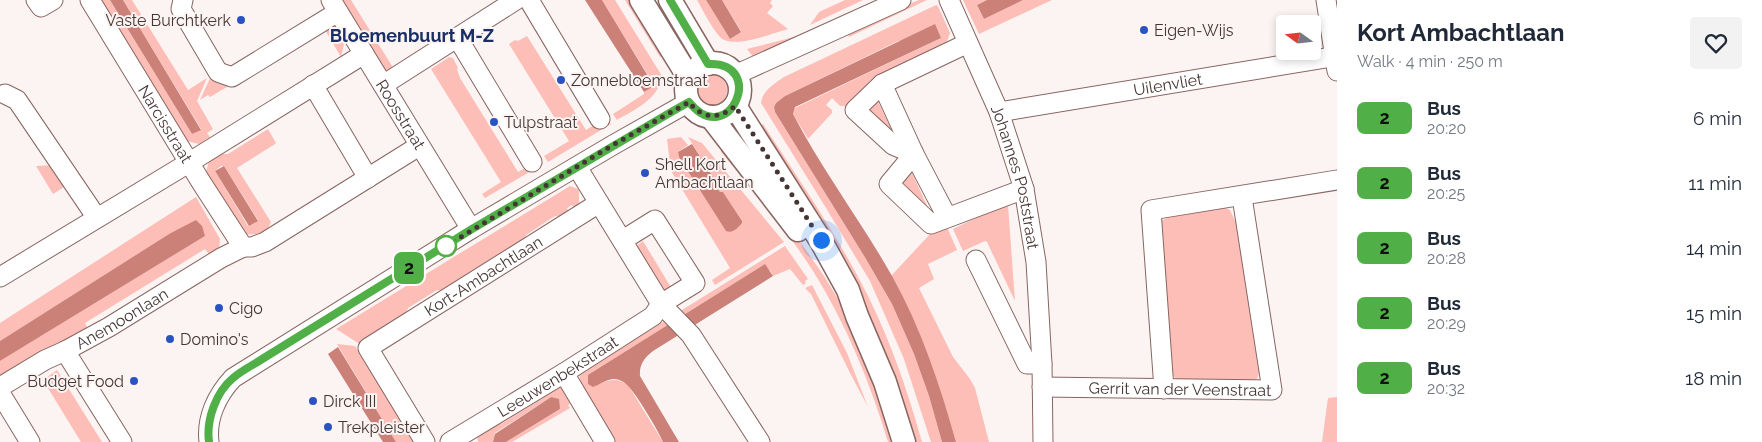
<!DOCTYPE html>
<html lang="en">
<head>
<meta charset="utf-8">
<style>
	:root { --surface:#fff; --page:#f2f2f3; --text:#1f2937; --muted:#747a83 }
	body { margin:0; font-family:Raleway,sans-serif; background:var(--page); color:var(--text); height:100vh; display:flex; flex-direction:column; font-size:19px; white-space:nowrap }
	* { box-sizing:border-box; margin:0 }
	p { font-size:16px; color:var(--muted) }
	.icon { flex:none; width:28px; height:28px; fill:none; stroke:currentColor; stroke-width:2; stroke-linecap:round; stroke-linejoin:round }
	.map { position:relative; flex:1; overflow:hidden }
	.details { display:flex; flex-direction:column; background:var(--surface); width:425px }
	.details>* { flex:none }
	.badge { padding:0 10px; border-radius:8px; font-size:18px; line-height:32px }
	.needle { width:32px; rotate:285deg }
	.controls { position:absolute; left:1276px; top:15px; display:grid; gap:10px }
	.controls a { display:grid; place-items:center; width:45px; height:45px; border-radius:5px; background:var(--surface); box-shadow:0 2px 8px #0003; font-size:25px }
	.you { position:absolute; width:25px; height:25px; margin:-12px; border:4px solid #fff; border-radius:50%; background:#1a73e8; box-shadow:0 0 0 8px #1a73e833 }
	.map>.badge { position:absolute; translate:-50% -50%; box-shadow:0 0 0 2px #fff }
	.round { display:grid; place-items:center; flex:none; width:52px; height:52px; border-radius:5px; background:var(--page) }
	.headline { display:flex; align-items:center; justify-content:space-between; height:85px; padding:0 20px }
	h1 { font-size:24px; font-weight:700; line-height:38px }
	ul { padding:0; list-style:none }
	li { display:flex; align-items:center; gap:15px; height:65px; padding:0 20px }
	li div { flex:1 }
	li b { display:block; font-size:19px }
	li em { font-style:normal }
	li .badge { min-width:55px; font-weight:700; text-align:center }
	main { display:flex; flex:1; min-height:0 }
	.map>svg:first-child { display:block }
	.green { fill:#fcbeb6; fill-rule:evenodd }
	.water { fill:#cb8078 }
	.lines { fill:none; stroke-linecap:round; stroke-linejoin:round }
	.minor-casing { stroke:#876561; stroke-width:21 }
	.major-casing { stroke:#876561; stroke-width:25 }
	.minor { stroke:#fff; stroke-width:19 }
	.major { stroke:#fff; stroke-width:22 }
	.line-casing { stroke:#fff; stroke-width:11 }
	.line { stroke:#50af46; stroke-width:8 }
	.walk { stroke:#453634; stroke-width:5; stroke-dasharray:0 9 }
	.poi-dot { fill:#2953c1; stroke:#fcf4f3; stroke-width:2 }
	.stop-dot { fill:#fff; stroke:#50af46; stroke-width:2.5 }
	.labels { text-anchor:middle; stroke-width:4; stroke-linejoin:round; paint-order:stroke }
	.poi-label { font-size:16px; fill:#453634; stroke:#fcf4f3; text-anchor:start }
	.street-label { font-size:16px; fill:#453634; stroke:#fcf4f3 }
	.neighbourhood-label { font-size:18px; font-weight:bold; fill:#192f66; stroke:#fcf4f3 }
</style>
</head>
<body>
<main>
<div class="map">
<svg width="1337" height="442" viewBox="0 0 1337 442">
	<rect width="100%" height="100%" fill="#fcf4f3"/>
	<g class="green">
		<polygon points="98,0 110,0 192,134 201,129 123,0 132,0 188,90 207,78 197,101 213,129 207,133 210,137 199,144 187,141"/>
		<polygon points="341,0 351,0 394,69 390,71 383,71"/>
		<path d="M602,0H615L662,76C659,99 634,110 617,120L613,114L644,94V92L654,85Z"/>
		<polygon points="625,0 636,0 669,52 660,57"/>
		<path d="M697,0H706L730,39L741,31L722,0H772L770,3L773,6L767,13L788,29C773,33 732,50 720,37C711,27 704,12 697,0Z"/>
		<polygon points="845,0 863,0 810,25 819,12"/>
		<polygon points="919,0 927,0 849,37 848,34 897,9"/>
		<polygon points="963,0 987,0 977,5 984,19 1023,0 1052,0 979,34"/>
		<path d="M936,5L938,6L950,33L946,44L870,81L846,106H840L832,98L826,105L832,110V113L808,139L793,114L795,108L941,38L898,41L785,96L776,103L774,107L775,112L866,259L892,304L914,354L929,396L942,442H931L904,359L870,281L826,208L761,103C762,91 774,84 784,77Z"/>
		<polygon points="336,29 344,44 341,57 325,30"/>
		<polygon points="527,36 586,130 607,117 611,124 548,162 544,156 569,141 509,44 515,40 518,41"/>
		<polygon points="794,37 791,43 753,57 747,49"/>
		<polygon points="449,57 453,58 458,68 457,69 460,78 518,172 540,159 543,164 485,198 482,194 501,182 431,69"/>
		<circle cx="711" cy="90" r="16"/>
		<polygon points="211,76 232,84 210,97 208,95 200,100"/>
		<polygon points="875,95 892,131 887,133 866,113"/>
		<path d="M763,124C799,180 838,236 868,296C891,342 908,392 922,442H913L754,130Z"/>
		<path d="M268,129L276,143L275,144L237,168L271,222C267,235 254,235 242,234L208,179L210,178L206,172L209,161L221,154H228ZM221,166H224L258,220L248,226L215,171Z"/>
		<polygon points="681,137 688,145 678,152 679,157 742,221 723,192 720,192 717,187 717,183 688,137 702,143 784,242 715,285 712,280 730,268 671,171 667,139"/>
		<path d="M727,146L790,227L824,276L849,317L895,442H888C870,382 846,324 813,271C786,229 753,191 721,152V150Z"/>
		<polygon points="53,165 67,185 53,194 36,166"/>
		<polygon points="912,173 930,212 900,183 903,177 906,179"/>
		<polygon points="570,186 578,189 579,191 579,206 575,209 572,205 567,208 569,212 561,217 555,216 526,235 525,240 442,291 437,290 408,308 406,314 358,343 336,329"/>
		<polygon points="196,197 220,239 219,250 211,257 205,249 85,323 89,331 0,379 0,361 205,236 169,234 0,341 0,323"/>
		<polygon points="1005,204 1008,205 1015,301 987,242 985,241 963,251 953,229"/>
		<polygon points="1219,205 1230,210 1237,225 1260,371 1257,379 1249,382 1184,382 1175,378 1170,371 1158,229 1161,221 1173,214"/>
		<path d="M947,227L957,250L928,264L934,279L919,288L953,357L970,379L975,388L989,442H956C939,384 919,329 891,276L932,232L936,233Z"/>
		<polygon points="643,241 672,289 664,292 635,247"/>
		<path d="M785,246L808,279L805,281L806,283L803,285L790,269L773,276L770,270L593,387C606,381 615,376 628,385L663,442H615L579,384L581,383L579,374Z"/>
		<polygon points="812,285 847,353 868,407 850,373 811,294 805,288"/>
		<polygon points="337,344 355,346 415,442 396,442"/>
		<polygon points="57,370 102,442 81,442 43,380"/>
		<polygon points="559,387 562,388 571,403 568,405 570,408 512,442 506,442 560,409 551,397 495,433 493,442 478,442 477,436 498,423 501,424 543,398 543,395"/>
		<polygon points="1337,397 1337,442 1322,442 1328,398"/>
	</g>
	<g class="water">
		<polygon points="110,0 123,0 201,130 192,134"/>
		<polygon points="585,0 602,0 654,86 644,92"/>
		<polygon points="706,0 722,0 741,32 730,39"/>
		<polygon points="987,0 1023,0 984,19 977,5"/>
		<path d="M935,24L941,38L795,107L793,114C822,170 861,221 892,276C921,328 940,385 956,442H942L929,396L914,354L892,304L866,259L775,112L774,107L776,103L785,96Z"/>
		<path d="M692,144L717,183V187L720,192H723L742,221V223C738,228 732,234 726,231L679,157L678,152Z"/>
		<polygon points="224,166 258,221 249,226 215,171"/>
		<polygon points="196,220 202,226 205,236 0,361 0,341 169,234"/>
		<path d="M765,264L773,276L653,351C644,358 639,365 640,376L679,442H663C658,430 637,395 628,386C625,382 619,379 614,379C607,379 599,385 593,387L588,384V375Z"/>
		<polygon points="338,347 396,442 383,442 328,354"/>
		<polygon points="551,397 559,399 560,409 506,442 493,442 495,434"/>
	</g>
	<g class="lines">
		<g class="minor-casing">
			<g id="minor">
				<polyline points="36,0 41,7 53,0"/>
				<path id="s1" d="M90,0L201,182L243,247"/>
				<polyline points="183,0 181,9 218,72 232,77 338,12"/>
				<path id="s2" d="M331,0L471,229"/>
				<polyline points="529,0 600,119"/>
				<path id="s3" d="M949,0L999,112L1024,189L1036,262L1042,364L1043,442"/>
				<polyline points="1326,0 1337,71"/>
				<polyline points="457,37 532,162"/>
				<polyline points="968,43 882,84 855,110 893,145 914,154 889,184 931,224 1024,189"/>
				<polyline points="735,75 901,0"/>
				<polyline points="882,84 914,154 947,217"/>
				<polyline points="313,85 368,178"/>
				<polyline points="383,85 516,0"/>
				<polyline points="5,94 17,100 97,218"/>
				<path id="s4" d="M999,112L1337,56"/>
				<polyline points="577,167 661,304 695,283 655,220 623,240"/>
				<polyline points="243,247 252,247 265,242 419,146"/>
				<polyline points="976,260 1027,364 1042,364"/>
				<polyline points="0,277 190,162 364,54"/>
				<polyline points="65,351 122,442"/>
				<polyline points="564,373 605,442"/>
				<path id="s5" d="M0,387L45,360L65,351L109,327L221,258L243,247"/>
				<path id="s6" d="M1042,387L1272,390L1242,197"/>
				<polyline points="1164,389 1151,210 1337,180"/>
				<polyline points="0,393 30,442"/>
				<path d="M209,442C206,418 217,395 233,378L471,229L613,145L689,102"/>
				<path id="s7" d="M425,442L368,348L599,203"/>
				<path id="s8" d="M450,442L564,373L653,316L661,304L691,335L760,442"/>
			</g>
		</g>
		<g class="major-casing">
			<g id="major">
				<polyline points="641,0 689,78"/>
				<polyline points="670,0 708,64"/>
				<circle cx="713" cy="90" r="27"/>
				<polyline points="735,106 821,241 848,290 857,316 885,382 904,442"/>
				<polyline points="711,117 798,230"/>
			</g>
		</g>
		<use href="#minor" class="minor"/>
		<use href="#major" class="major"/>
	</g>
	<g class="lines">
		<g class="line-casing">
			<path id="line" d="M209,442C206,420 216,392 233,378C241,371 251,366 259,361L472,229L673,111L689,102C729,152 768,61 708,64L670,0"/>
		</g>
		<use href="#line" class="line"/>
		<path class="walk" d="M446,246L613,145L689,102C702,119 719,120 735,106L821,240"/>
	</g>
	<g class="poi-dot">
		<circle cx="241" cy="20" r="5"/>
		<circle cx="1144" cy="30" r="5"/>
		<circle cx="561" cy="80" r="5"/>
		<circle cx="494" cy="122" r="5"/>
		<circle cx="645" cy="173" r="5"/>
		<circle cx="219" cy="308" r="5"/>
		<circle cx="170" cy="339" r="5"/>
		<circle cx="134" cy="381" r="5"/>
		<circle cx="313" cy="401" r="5"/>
		<circle cx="328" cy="427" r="5"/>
	</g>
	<circle class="stop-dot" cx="446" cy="246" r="10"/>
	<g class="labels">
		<g class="poi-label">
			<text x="231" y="26" text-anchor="end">Vaste Burchtkerk</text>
			<text x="1154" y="36">Eigen-Wijs</text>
			<text x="571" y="86">Zonnebloemstraat</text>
			<text x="504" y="128">Tulpstraat</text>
			<text x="655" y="170">Shell Kort<tspan x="655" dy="18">Ambachtlaan</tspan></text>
			<text x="229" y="314">Cigo</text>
			<text x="180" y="345">Domino's</text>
			<text x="124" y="387" text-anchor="end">Budget Food</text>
			<text x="323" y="407">Dirck III</text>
			<text x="338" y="433">Trekpleister</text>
		</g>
		<g class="street-label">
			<text dy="6" stroke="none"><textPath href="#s4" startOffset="171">Uilenvliet</textPath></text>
			<text dy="6" stroke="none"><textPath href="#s2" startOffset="134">Roosstraat</textPath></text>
			<text dy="6" stroke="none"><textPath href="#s1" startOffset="145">Narcisstraat</textPath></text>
			<text dy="6" stroke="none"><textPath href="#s3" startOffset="190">Johannes Poststraat</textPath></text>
			<text dy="6" stroke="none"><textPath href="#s7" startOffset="246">Kort-Ambachtlaan</textPath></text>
			<text dy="6" stroke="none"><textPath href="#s5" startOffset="140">Anemoonlaan</textPath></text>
			<text dy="6" stroke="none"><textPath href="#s8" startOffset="126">Leeuwenbekstraat</textPath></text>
			<text dy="6" stroke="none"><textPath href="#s6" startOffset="138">Gerrit van der Veenstraat</textPath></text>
		</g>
		<g class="neighbourhood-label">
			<text x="412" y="42">Bloemenbuurt M-Z</text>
		</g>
	</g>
</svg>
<div class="controls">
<a><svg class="needle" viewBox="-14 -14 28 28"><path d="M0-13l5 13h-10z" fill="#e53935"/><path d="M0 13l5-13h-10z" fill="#747a83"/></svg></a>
</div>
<div class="you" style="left:821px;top:240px"></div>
<b class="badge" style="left:409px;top:268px;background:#50af46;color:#111">2</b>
</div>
<section class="details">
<div class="headline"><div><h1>Kort Ambachtlaan</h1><p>Walk · 4 min · 250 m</p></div><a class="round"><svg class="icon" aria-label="heart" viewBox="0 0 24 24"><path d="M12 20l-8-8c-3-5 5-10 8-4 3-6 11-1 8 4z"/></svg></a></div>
<ul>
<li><span class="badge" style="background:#50af46;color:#111">2</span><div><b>Bus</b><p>20:20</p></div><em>6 min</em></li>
<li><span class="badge" style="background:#50af46;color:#111">2</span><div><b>Bus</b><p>20:25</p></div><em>11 min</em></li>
<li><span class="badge" style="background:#50af46;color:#111">2</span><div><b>Bus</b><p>20:28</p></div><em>14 min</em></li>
<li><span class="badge" style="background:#50af46;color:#111">2</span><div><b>Bus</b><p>20:29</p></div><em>15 min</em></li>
<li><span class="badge" style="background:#50af46;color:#111">2</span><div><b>Bus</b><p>20:32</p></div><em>18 min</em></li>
</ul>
</section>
</main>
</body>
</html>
